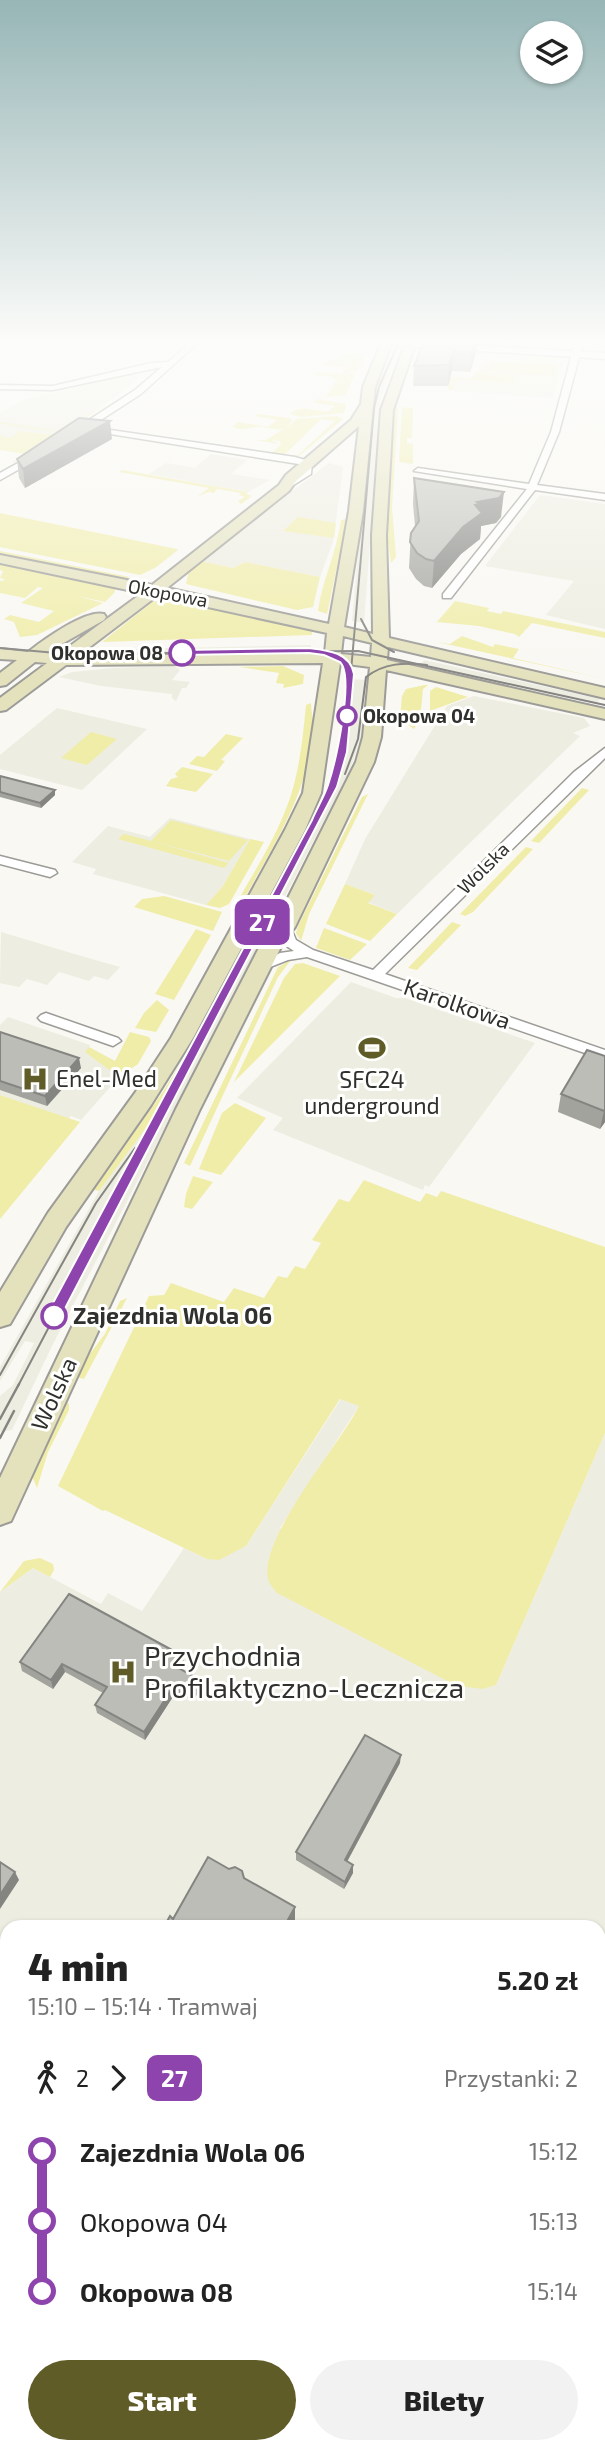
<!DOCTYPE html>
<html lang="pl">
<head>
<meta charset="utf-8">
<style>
	:root { --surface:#fff; --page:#f2f2f2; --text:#222; --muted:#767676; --accent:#5f5c28 }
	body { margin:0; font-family:"Exo 2",sans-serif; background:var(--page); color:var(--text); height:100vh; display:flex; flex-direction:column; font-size:26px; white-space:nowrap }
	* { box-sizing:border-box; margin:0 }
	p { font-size:23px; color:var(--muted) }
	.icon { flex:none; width:38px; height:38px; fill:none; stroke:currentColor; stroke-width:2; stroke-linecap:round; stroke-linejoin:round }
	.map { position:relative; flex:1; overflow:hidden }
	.details { position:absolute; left:0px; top:1920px; width:606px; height:534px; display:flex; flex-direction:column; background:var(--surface); border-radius:21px 21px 0 0; box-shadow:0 2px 5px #0004 }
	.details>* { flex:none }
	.badge { padding:0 14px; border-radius:10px; font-size:24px; line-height:46px }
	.tools { position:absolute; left:520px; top:21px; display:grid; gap:14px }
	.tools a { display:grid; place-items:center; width:63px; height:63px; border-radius:50%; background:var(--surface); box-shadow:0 2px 5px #0004; font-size:35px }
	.map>.badge { position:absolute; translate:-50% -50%; box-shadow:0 0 0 4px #fff }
	.legs { display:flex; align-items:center; gap:10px; height:77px; padding:0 28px; font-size:23px }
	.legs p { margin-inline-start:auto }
	.summary { display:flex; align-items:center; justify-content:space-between; height:119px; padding:0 28px }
	h1 { font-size:38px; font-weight:800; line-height:52px }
	.primary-button { display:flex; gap:14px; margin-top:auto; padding:14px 28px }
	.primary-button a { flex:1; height:80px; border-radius:42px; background:var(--accent); color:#fff; font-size:28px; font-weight:800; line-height:80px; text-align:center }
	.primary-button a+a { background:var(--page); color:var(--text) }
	ul { padding:0 28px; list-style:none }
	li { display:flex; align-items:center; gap:24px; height:70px; font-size:26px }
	li i { display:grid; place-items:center; width:10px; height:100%; margin:0 9px; background:currentColor }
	li i::after { content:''; width:18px; height:18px; margin:-9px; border:5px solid; border-radius:50%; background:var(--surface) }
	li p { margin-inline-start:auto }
	li:first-child i { background:linear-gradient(#0000 50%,currentColor 0) }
	li:last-child i { background:linear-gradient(currentColor 50%,#0000 0) }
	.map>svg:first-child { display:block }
	.built { fill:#eeede1 }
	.green { fill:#f0eda9 }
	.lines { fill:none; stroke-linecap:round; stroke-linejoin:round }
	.minor-casing { stroke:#9c9b97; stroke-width:3 }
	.tertiary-casing { stroke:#9c9b97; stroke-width:3 }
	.secondary-casing { stroke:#9c9b97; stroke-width:4 }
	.minor { fill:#fff; fill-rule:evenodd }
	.tertiary { fill:#fff; fill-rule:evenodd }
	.secondary { fill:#e4e2bd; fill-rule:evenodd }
	.tram-far1 { stroke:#858481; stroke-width:2 }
	.tram { stroke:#858481; stroke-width:2.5 }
	.wall { fill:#a3a39e }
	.shaded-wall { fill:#848481 }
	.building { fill:#bdbdb8; stroke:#848481; stroke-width:2 }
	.line-1 { fill:#8e44ad; stroke:#fff; stroke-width:2 }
	.stop-1-dot { fill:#fff; stroke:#8e44ad; stroke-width:3.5 }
	.labels { text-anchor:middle; stroke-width:6; stroke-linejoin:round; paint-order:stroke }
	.far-street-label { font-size:19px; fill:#30302e; stroke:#fffffe }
	.far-stop-label { font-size:19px; font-weight:bold; fill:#30302e; stroke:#fffffe; text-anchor:end }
	.street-label { font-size:23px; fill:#30302e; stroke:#fffffe }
	.poi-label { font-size:23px; fill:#30302e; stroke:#fffffe; text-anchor:start }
	.stop-label { font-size:23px; font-weight:bold; fill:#30302e; stroke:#fffffe; text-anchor:start }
	.near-poi-label { font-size:28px; fill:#30302e; stroke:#fffffe; text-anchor:start }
</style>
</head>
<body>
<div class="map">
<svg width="605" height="2453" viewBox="0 0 605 2453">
	<rect width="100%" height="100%" fill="#f9f8f3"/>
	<g class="built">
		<polygon points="31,339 65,339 112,342 98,354 18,348"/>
		<polygon points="394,347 401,347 381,396 364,623 352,621 368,446 374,394"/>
		<polygon points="521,355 564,358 553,398 452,391 458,377 472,378 485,360 515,362"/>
		<polygon points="130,374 140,377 118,395 57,435 21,431 0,444 0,413 23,400"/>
		<polygon points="211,454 247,460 231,474 270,480 248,492 149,474 166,463 195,468"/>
		<polygon points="329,463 343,467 333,542 320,577 244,562 233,568 201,561"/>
		<polygon points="540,495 605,504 605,629 546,615 574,581 485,566"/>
		<polygon points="311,645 311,652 81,656 82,650"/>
		<polygon points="424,660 600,699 596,704 420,666"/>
		<polygon points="174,666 180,670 172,680 190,682 186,688 182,688 176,701 172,698 172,694 101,686 59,677 72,672 113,668"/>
		<polygon points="347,679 367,680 362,734 349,773 52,1346 12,1430 0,1432 0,1396 13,1385 34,1343 25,1341 0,1381 0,1367 99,1191 166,1097 315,816 338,760"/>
		<polygon points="474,696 584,718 590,726 573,733 580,736 397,914 367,902 375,895 345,884 365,839 447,706"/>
		<polygon points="57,708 147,729 82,790 0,769 0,755"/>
		<polygon points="170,818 250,839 223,886 206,905 93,874 96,869 72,862 108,826 150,837"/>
		<polygon points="1,932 71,953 120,967 108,980 94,976 89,981 59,972 47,985 27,979 19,987 4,984 0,983"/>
		<polygon points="351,982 396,998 405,998 535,1043 429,1187 425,1185 423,1190 273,1130 283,1118 237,1098"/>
		<polygon points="8,1017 90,1045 89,1048 115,1061 110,1072 119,1077 81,1120 71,1116 68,1119 0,1095 0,1025"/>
		<polygon points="341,1399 359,1406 280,1528 483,1689 496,1685 605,1433 605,2453 385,2453 386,2446 598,2446 598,1927 7,1927 7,2446 69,2447 66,2453 3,2453 0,2450 0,1592 33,1568 101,1604 108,1593 142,1611 184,1548 207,1559 246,1546"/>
	</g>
	<g class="green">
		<polygon points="366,353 357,370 345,374 355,373 346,395 326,397 337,380 331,376 313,375 318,372 342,374 347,367 322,365 331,360 342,359 343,357 339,357 341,354"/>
		<polygon points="492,361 558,365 555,376 477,371 488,369"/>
		<polygon points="476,372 516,375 513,383 457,379 452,390 448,390 448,386 435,376 472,378"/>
		<path d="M317,399L346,404L344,413L301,417L290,414C299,405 315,410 327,412L335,406L313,402Z"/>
		<polygon points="105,405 23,460 13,462 25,454 0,450 0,435 10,438 20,431 57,435 61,432 0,424 0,422 60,431"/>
		<polygon points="395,407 398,407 398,410 392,507 396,557 391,563 387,534"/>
		<polygon points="402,407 413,408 412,438 407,438 407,443 413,444 413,464 399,462"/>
		<path d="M259,414L290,418L292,420L288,428L296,419L337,416L343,419L299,456L292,455H298L335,421L321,419L284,455L272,453L281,444L280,441L271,440L279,444L255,440H266L285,428C275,432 266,425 255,427C246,429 243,431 232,427L238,422L268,427L277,420L255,416Z"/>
		<polygon points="122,470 248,492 246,494 252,496 241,504 238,501 245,497 239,495 241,493 217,489 214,493 208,492 197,497 209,488 119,472"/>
		<polygon points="0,513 177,549 178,550 155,568 140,575 0,547"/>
		<polygon points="298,517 336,523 334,538 283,531"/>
		<path d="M347,519L327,614L318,611C322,580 337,552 341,520Z"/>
		<polygon points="0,551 130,577 125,579 0,554"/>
		<polygon points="201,561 233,568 245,562 320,577 313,607 297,610 186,584 189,570"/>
		<polygon points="0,564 116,588 114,593 105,602 77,596 103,603 37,635 20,637 14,622 4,619 10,615 39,622 54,611 21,603 43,588 38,587 25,598 0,593 0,581 6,580 0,578 3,571 0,570"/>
		<polygon points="170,599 312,630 312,635 102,642 152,602"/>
		<polygon points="455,601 489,608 487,611 501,614 503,611 605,632 605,638 532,623 519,637 515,634 479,626 437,622"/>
		<polygon points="462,636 493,647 495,644 519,649 513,658 605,679 437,642 450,644"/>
		<polygon points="283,666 304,675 303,684 283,688 284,684 276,683 279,673 239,667"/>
		<polygon points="425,685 428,685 423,689 420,719 414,729 400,719 402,696 406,689"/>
		<polygon points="436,687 468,697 430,711 430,691"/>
		<path d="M311,703C311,710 313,717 313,724C311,793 269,852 238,910L235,906C255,870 278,835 291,795C300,766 303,736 306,705Z"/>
		<polygon points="91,732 117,739 87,765 61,758"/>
		<polygon points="226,734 243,738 221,760 225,761 217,771 189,764 197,756 204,757"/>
		<polygon points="182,767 213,774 196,792 166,786 171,779 178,777 175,774"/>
		<polygon points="582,788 589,790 539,843 531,841"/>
		<polygon points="368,794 309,914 301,941 296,933 298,926 362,797"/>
		<polygon points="171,820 248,840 229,861 151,841 229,863 224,868 118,839 124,834 151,841"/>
		<polygon points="250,839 264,842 229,904 220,908 206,905 223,886"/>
		<polygon points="526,847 533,849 473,912 465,916 460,914"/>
		<polygon points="345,884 375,895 368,903 397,914 370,941 326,924"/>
		<polygon points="164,896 222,912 213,931 134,907 142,899"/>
		<polygon points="452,922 461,925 417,970 408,968"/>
		<polygon points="324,928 367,944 350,960 316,948"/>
		<polygon points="196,929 211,935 174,1000 155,994"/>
		<polygon points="291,960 278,977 190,1166 184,1163 278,967"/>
		<polygon points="303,963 340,976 234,1082 284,978 295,964"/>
		<polygon points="157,1000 169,1010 156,1032 135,1028 144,1013"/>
		<polygon points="130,1032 149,1037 151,1041 138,1064 119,1077 85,1052 89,1047 115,1061"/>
		<polygon points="190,1048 151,1121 99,1191 94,1190 162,1093"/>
		<polygon points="0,1095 80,1122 0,1219"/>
		<polygon points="235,1103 266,1118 221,1175 199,1169 222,1113"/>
		<polygon points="193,1176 213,1182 192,1209 184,1207 186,1194"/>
		<path d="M364,1180L420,1202L426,1193L437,1197L441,1191L605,1247V1433L496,1685L483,1689L457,1686L277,1593C274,1589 269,1584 268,1579C259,1537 339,1446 359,1406L340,1399L246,1546L219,1560L207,1559L105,1510L103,1511L58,1486L149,1296L164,1295L171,1283L224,1302L234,1288L264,1298L278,1276L287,1278L295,1266L305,1269L321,1243L312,1240L339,1199L349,1202Z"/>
		<polygon points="127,1298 84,1379 73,1376 105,1334 120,1301"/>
		<polygon points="64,1400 69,1404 69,1410 48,1452 37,1488 32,1476 33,1469"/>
		<polygon points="40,1558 53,1564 54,1570 50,1577 33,1568 0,1592 24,1561"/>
	</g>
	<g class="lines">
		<g class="minor-casing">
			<g id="minor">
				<polygon points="194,339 202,339 141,394 90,427 295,457 312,462 311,474 284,491 280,488 281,486 304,471 305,465 85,430 75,433 75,429 135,390 162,367 53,390 0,389 0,385 53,386 151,363 168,362"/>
				<polygon points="321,339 386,340 390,342 386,344 324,341"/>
				<polygon points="576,339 584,339 559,432 537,485 605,494 605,500 535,490 451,598 443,598 443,594 527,489 414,471 418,468 529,484 551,432"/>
				<polygon points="36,453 39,458 0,480 0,473"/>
				<polygon points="605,748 605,758 385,974 605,1050 605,1060 307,957 288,960 260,971 253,967 280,953 294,951 285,945 277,927 284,923 289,924 296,940 313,950 373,970 574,772"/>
				<polygon points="0,856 55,870 57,873 50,877 0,864"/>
				<polygon points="46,1013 118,1038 121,1041 113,1046 41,1021 38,1018 41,1015"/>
			</g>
		</g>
		<g class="tertiary-casing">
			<polygon id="tertiary" points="383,340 605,353 605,359 386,345 383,344"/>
		</g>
		<g class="secondary-casing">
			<path id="secondary" d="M383,339H393L375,387L363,511L344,627L373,634L372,535L381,410L407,339H417L393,410L386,535L389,638L605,688V698L388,647L387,660L605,709V719L386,670L381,737L374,762L295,927L283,943L200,1109L11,1521L0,1525V1478L176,1109L262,942L274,926L356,762L363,737L370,667L340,663L321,793L305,830L193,1038L151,1105L66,1227L10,1324L0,1327V1292L48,1213L135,1093L171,1038L285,830L303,793L323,663L66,665L6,710L0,711V698L47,663L35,662L6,685L0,686V673L17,660L0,659V649L28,652C43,640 86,609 104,614L106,617L104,620L46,653L59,654L142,593L0,563V555L152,585L279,485L286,475L351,420L361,404L363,387ZM359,426L349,511L329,624L167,588L289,491L296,481ZM157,596L327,633L325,653L78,656ZM343,636L372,643L371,657L341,654Z"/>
		</g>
		<use href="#minor" class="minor"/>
		<use href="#tertiary" class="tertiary"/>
		<use href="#secondary" class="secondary"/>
		<g class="tram-far1">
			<polyline points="361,619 372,640 394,652"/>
			<polyline points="0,648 68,654 358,651 605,705"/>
			<path d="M345,774L358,739L366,677C384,663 405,662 427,665"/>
			<polyline points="0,1375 96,1203 135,1148"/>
			<polyline points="18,1386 332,787 345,740 374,408 379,387 400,339"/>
		</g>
		<g class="tram">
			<polyline points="0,1419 19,1384"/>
			<polyline points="0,1438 14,1411"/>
		</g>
	</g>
	<g class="wall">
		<polygon points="477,339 476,353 470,372 452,371 448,386 413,386 414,366"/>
		<polygon points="112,439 25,488 19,478 17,459"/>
		<polygon points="414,478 501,517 496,523 481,526 480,539 461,554 432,588 424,586 416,579 409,568 411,533 415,526 413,504"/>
		<polygon points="0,776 55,795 41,808 0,797"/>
		<polygon points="0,1032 81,1068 47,1106 0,1090"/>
		<polygon points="605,1056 605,1122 600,1129 558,1112 561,1094"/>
		<polygon points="20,1662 184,1665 181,1669 201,1688 193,1701 176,1692 145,1740 97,1713 95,1705 103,1693 65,1672 53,1689 22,1671"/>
		<polygon points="400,1763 347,1862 353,1873 344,1889 296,1860 296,1852"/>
	</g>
	<g class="shaded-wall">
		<polygon points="476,339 477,339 476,353 470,372 472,352"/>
		<polygon points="454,351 452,371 448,386 449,365"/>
		<polygon points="110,421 112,439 25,488 23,469"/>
		<polygon points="504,492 501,517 496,523 481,526 480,539 461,554 432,588 434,561 475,505 477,502"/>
		<polygon points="55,790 55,795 41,808 40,803"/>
		<polygon points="79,1058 81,1068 47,1106 45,1096"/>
		<polygon points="605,1109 605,1122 600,1129 604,1111"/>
		<polygon points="183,1656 184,1665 178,1675 177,1667"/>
		<polygon points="62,1664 65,1672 53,1689 51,1680"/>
		<polygon points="200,1680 201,1688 193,1701 192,1693"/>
		<polygon points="175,1684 176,1692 145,1740 144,1732"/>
		<polygon points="401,1755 400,1763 344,1867 345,1860"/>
		<polygon points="353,1865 353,1873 344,1889 345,1882"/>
		<polygon points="15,1872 19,1880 0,1909 0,1895"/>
		<polygon points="295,1907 295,1920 291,1927 284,1927"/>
		<polygon points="7,2007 7,2021 0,2034 0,2020"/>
		<polygon points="7,2381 7,2390 3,2397 7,2401 0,2396 0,2394"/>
		<polygon points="66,2446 69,2448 66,2453 62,2453"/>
	</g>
	<g class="building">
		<polygon points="425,339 476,339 472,352 454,351 449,365 414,366"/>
		<polygon points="79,418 110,421 23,469 17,459"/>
		<polygon points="414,478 504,492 499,498 477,502 480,504 475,505 482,513 463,527 434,561 426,559 417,553 410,542 411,533 419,521"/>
		<polygon points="0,776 55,790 40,803 0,792"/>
		<polygon points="0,1032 79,1058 45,1096 0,1081"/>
		<polygon points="587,1050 605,1056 605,1109 604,1111 561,1094"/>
		<polygon points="69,1594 183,1656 177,1667 200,1680 192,1693 175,1684 144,1732 95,1705 107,1687 62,1664 51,1680 20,1662"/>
		<polygon points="365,1735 401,1755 345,1860 353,1865 345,1882 296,1852"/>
		<polygon points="208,1857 229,1869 235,1867 242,1871 244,1878 295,1907 284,1927 251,1927 247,1924 246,1927 164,1927 170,1916 173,1919"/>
		<polygon points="0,1862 15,1872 0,1895"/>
		<polygon points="0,1952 7,1956 7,2007 0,2020"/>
		<polygon points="0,2254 7,2259 7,2381 0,2394"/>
		<polygon points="0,2396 7,2401 7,2446 66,2446 62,2453 0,2453"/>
	</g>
	<linearGradient id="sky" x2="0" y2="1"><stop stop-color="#97b6b6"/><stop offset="0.5" stop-color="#fcfcfa"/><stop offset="1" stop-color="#fcfcfa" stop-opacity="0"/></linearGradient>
	<rect width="605" height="682" fill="url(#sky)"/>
	<path class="line-1" d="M309,648C327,650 350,652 354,674L347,752L337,787L59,1320H48L46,1316L312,820C317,808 324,797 328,785C335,764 355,677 340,662L324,655L309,653L182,655L178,653L182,650Z"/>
	<defs>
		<g id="stadium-bare" transform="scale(2.1)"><path d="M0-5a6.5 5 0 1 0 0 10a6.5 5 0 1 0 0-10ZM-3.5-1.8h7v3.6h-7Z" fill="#5f5c28" stroke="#fffffe" stroke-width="2.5" paint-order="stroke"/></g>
		<g id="hospital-bare" transform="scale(2.1)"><path d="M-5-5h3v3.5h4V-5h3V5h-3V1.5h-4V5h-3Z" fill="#5f5c28" stroke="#fffffe" stroke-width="2.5" paint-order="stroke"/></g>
	</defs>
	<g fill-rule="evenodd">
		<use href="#stadium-bare" x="372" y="1048"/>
		<use href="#hospital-bare" x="35" y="1079"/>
		<use href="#hospital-bare" x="123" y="1672"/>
	</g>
	<g class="stop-1-dot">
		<circle cx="182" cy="653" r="12"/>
		<circle cx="347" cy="716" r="9"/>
		<circle cx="54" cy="1316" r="12"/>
	</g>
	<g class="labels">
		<g class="far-street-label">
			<text transform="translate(168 593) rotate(11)" y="7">Okopowa</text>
			<text transform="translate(483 868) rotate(-45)" y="7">Wolska</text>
		</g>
		<g class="far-stop-label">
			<text x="163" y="660">Okopowa 08</text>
			<text x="363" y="723" text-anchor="start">Okopowa 04</text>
		</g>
		<g class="street-label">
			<text transform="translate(457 1004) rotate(19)" y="8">Karolkowa</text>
			<text transform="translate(54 1394) rotate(-65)" y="8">Wolska</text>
		</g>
		<g class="poi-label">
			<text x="56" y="1087">Enel-Med</text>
			<text x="372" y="1088" text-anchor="middle">SFC24<tspan x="372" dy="26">underground</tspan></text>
		</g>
		<g class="stop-label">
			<text x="73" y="1324">Zajezdnia Wola 06</text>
		</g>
		<g class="near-poi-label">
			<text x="144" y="1666">Przychodnia<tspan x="144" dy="32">Profilaktyczno-Lecznicza</tspan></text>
		</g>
	</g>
</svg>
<div class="tools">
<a><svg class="icon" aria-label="layers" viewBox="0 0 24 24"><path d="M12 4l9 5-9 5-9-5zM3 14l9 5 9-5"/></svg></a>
</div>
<b class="badge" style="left:262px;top:922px;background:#8e44ad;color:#fff">27</b>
<section class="details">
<div class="summary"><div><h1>4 min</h1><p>15:10 – 15:14 · Tramwaj</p></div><b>5.20 zł</b></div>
<div class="legs"><svg class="icon" aria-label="walk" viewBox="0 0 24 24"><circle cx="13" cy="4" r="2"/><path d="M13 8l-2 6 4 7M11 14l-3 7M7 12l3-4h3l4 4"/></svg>2<svg class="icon" aria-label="forward" viewBox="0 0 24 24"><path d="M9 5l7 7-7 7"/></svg><b class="badge" style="background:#8e44ad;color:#fff">27</b><p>Przystanki: 2</p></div>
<ul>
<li><i style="color:#8e44ad"></i><b>Zajezdnia Wola 06</b><p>15:12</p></li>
<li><i style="color:#8e44ad"></i><span>Okopowa 04</span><p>15:13</p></li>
<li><i style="color:#8e44ad"></i><b>Okopowa 08</b><p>15:14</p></li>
</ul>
<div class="primary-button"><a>Start</a><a>Bilety</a></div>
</section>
</div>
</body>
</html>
